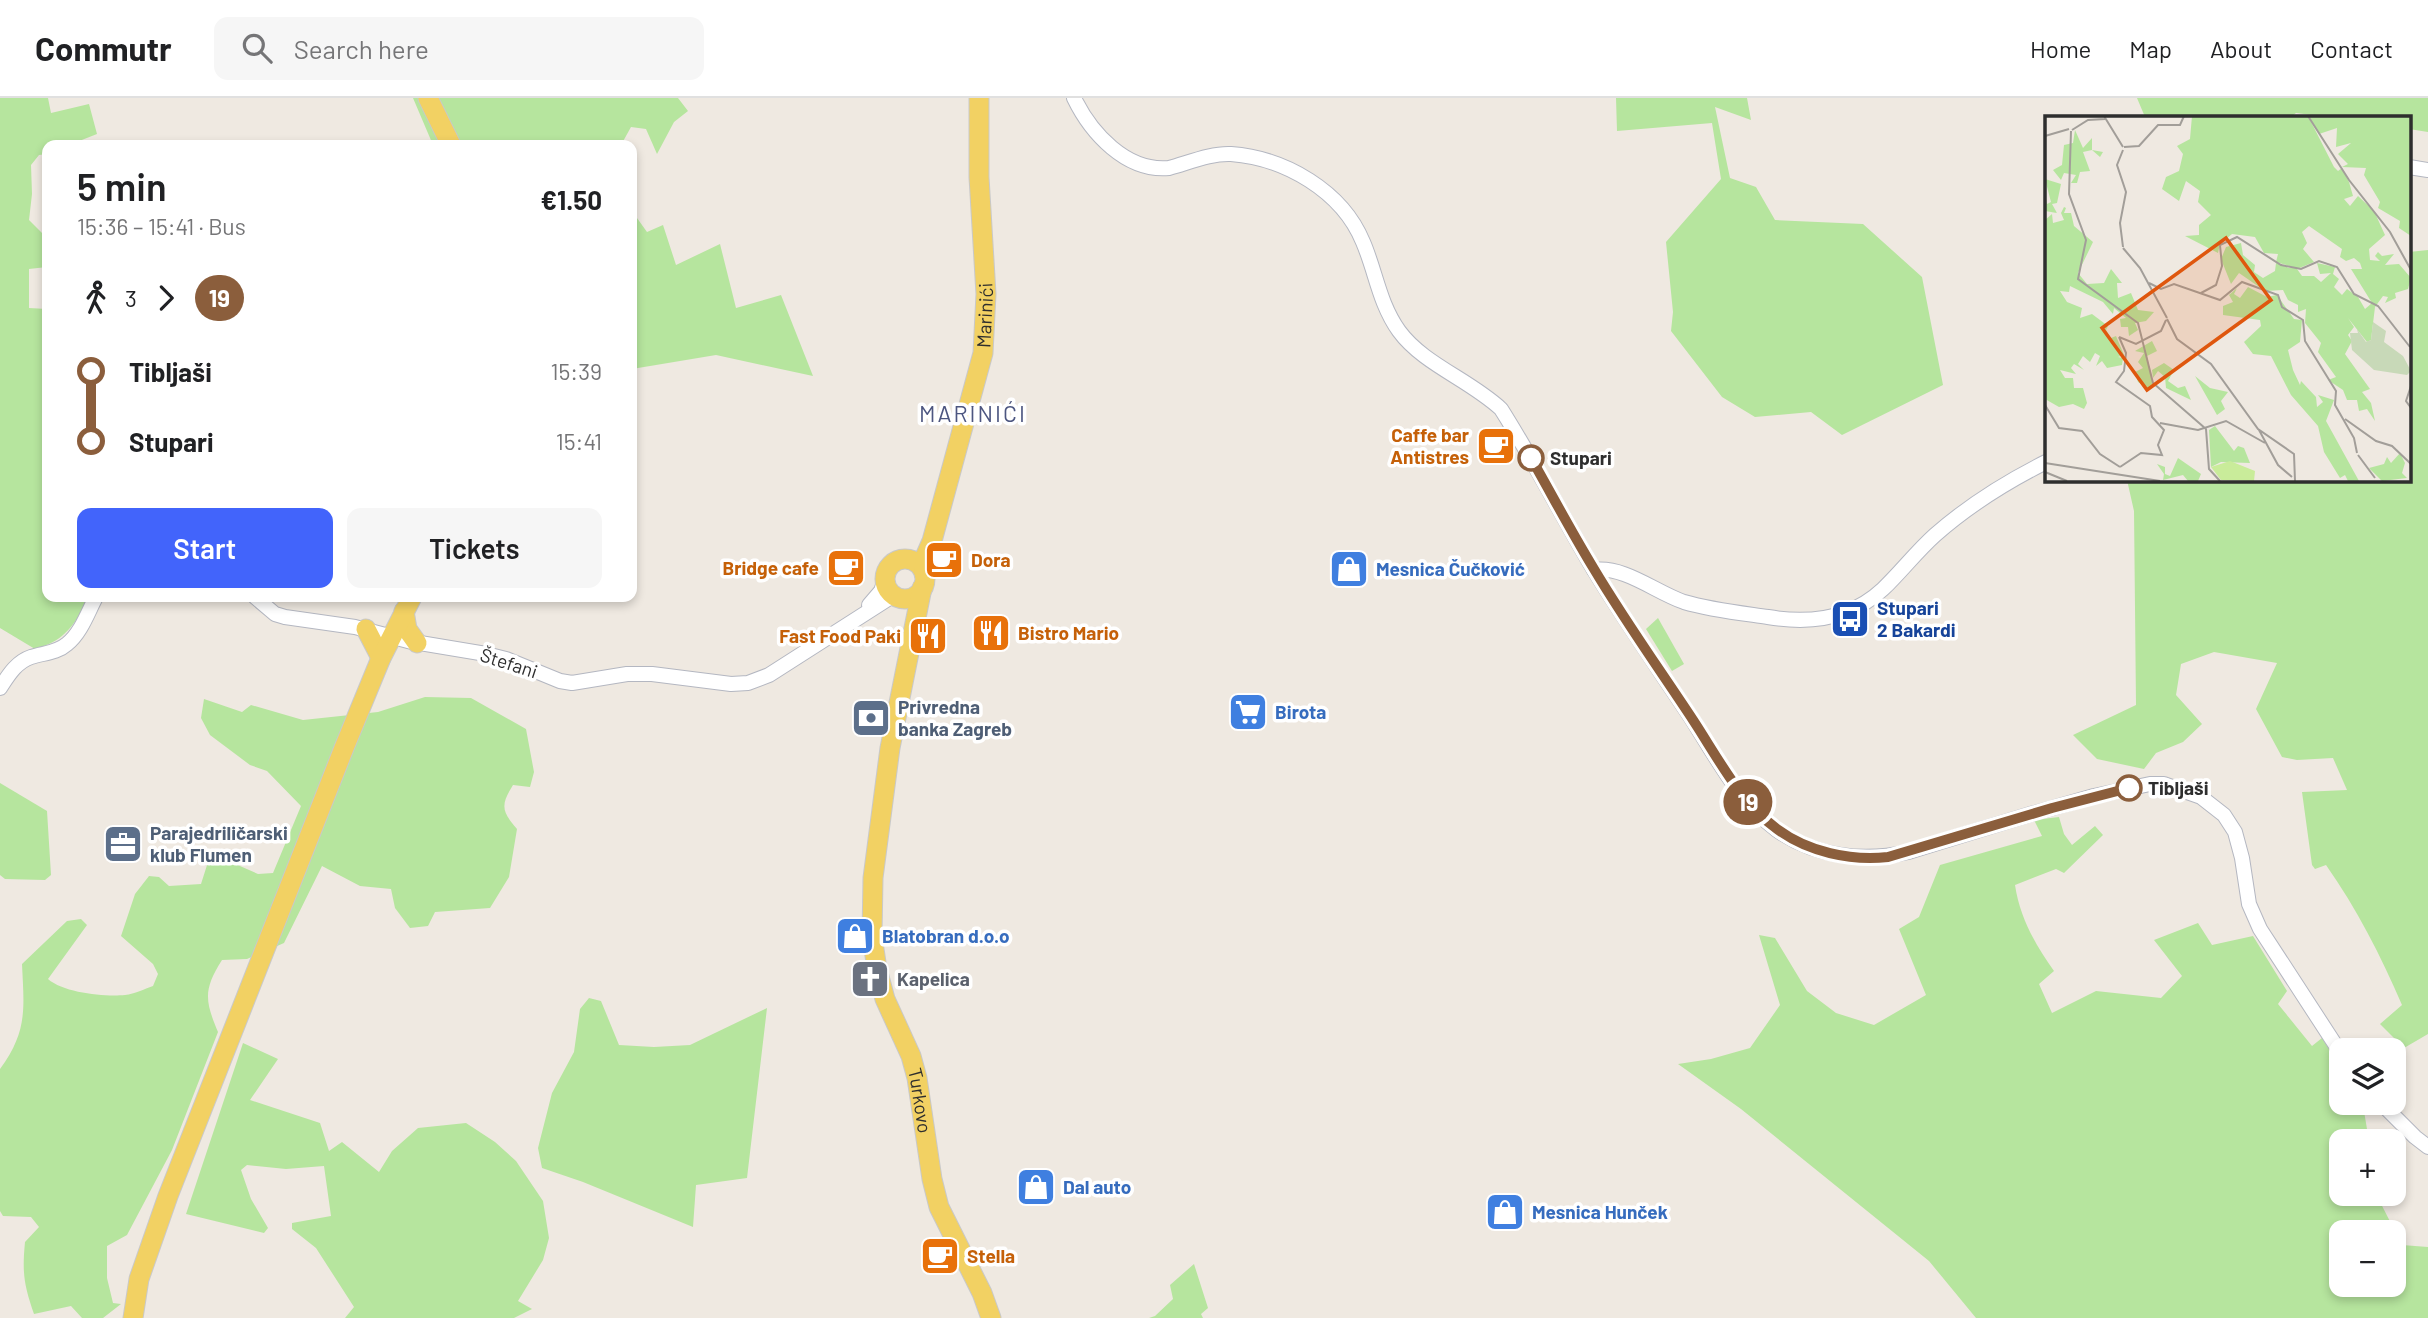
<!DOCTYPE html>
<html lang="en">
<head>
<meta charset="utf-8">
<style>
	:root { --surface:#fff; --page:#f6f6f6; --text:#202124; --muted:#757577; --line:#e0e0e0; --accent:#4264fb }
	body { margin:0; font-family:Barlow,sans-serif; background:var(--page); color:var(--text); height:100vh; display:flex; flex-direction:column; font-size:26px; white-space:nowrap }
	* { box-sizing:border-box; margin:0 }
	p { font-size:23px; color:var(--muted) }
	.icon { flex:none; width:38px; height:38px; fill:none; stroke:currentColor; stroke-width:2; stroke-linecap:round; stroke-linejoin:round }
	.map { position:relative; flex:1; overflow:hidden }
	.side { position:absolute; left:42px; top:42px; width:595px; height:462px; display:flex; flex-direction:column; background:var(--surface); border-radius:14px; box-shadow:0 4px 10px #0003 }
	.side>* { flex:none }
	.badge { padding:0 14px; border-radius:23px; font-size:24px; line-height:46px }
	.buttons { position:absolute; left:2329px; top:940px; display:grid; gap:14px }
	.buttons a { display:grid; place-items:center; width:77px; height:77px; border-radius:14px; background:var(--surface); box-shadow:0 4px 10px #0003; font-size:35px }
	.map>.badge { position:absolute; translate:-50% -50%; box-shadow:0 0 0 4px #fff }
	.legs { display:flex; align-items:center; gap:10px; height:77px; padding:0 35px; font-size:23px }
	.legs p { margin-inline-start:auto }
	.summary { display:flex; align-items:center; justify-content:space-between; height:119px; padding:0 35px }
	h1 { font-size:38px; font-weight:600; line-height:52px }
	.cta { display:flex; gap:14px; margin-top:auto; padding:14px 35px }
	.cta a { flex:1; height:80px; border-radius:14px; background:var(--accent); color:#fff; font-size:28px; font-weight:600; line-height:80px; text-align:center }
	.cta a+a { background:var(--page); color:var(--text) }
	ul { padding:0 35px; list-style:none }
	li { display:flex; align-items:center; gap:24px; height:70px; font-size:26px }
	li i { display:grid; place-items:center; width:10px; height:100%; margin:0 9px; background:currentColor }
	li i::after { content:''; width:18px; height:18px; margin:-9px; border:5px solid; border-radius:50%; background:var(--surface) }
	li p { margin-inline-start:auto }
	li:first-child i { background:linear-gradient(#0000 50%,currentColor 0) }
	li:last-child i { background:linear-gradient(currentColor 50%,#0000 0) }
	header { display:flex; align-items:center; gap:42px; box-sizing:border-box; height:98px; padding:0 35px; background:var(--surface); border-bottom:2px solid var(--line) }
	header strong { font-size:33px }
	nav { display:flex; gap:38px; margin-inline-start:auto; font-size:24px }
	.search { width:490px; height:63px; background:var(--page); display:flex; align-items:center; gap:18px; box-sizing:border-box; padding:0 24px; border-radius:14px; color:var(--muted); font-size:26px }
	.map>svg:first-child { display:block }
	.green { fill:#b6e59e; fill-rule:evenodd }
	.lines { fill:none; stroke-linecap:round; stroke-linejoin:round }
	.minor-casing { stroke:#b4b7c1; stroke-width:16 }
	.major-casing { stroke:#c9c9c9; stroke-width:21 }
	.minor { stroke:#fff; stroke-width:14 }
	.major { stroke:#f2d163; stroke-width:19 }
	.line-1-casing { stroke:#fff; stroke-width:16 }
	.line-1 { stroke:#8b5e3c; stroke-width:10 }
	.stop-1-dot { fill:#fff; stroke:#8b5e3c; stroke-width:3.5 }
	.labels { text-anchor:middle; stroke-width:7; stroke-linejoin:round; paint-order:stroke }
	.street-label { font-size:19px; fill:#2e2e2e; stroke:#fff }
	.food-label { font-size:19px; font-weight:bold; fill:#c56008; stroke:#fff; text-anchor:end }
	.stop-label { font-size:19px; font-weight:bold; fill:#2e2e2e; stroke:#fff; text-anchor:start }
	.shop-label { font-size:19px; font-weight:bold; fill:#366cbe; stroke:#fff; text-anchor:start }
	.transit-label { font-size:19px; font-weight:bold; fill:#164399; stroke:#fff; text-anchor:start }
	.service-label { font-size:19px; font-weight:bold; fill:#4e5e75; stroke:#fff; text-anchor:start }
	.worship-label { font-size:19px; font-weight:bold; fill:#5b616d; stroke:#fff; text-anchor:start }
	.quarter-label { font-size:23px; letter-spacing:2px; fill:#4d5680; stroke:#fff }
	.inset-road { fill:none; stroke:#a29e99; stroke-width:2 }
	.view { fill:#df570e; fill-opacity:0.15; stroke:#df570e; stroke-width:3.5 }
	.inset-edge { fill:none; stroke:#2e2e2e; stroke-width:3.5 }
</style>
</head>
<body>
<header>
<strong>Commutr</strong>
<div class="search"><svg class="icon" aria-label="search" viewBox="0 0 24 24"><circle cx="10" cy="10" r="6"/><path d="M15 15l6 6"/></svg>Search here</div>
<nav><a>Home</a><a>Map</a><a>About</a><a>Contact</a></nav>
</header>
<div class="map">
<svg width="2428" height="1220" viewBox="0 0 2428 1220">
	<rect width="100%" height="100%" fill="#efe9e1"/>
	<g class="green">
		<path d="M0,0H48L51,15L89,6L97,36L69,47H47V56L39,57L31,67L32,96L29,122L47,140V169L29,171V210L47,211V499H90C74,526 67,542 35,551L0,530Z"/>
		<polygon points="413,0 678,0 688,13 674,24 657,56 646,31 631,29 621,47 433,47"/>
		<polygon points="1616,0 1747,0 1751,22 1715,9 1730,80 1756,89 1775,122 1863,126 1922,179 1943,287 1842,337 1811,314 1755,319 1722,299 1671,233 1673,214 1666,144 1721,81 1712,25 1617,33"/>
		<polygon points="2137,0 2428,0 2428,34 2409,31 2409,19 2328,19 2296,15 2291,19 2145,19"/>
		<polygon points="632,108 632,113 647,134 663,127 676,167 720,146 736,210 781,197 813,278 716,257 632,271"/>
		<path d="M2428,152V936L2404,950L2380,926L2402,907C2381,858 2357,811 2326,767L2315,771L2312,767L2302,694L2347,692L2333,660L2297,662L2282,659L2256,611L2277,565L2214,554L2181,566L2176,597L2202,626L2183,644L2156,655L2144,671L2097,661L2073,637L2136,607L2134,413L2127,382H2409V154Z"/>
		<polygon points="1658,520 1684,566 1672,573 1646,531"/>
		<path d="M425,599L471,600L526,631L534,674L530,689L513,687C500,708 502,713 517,731L509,779L490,810L435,814L428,828L410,830L395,810L391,791L360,788L322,768L284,845L247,861L222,862C203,892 205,903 218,934L172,1052L127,1137L107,1148V1180L113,1205L121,1206L103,1220H82L71,1208L34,1216C24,1187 22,1175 25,1144L39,1129L31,1119L3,1118L0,1113V971C28,933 24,910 22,866L67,823L81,821L87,827L48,881C64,895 105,899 125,897C135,896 144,891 153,888L158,876L153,866L121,838L135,796L149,778L159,779L169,788L201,786L208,764L217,758L258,776L273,775L301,708L267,673L250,667L210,637L201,620L204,601L242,614L251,607L303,622L378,614Z"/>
		<polygon points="0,685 47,713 51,777 45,782 5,781 0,777"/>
		<path d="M2059,719L2064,736L2072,747L2095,728L2103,737L2064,775L2056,771L2015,787C2020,820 2035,846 2054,873L2039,886L2052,915L2096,893L2161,900L2182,878L2154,842L2198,825L2212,847L2253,838L2287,893L2278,906L2312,948L2322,940L2341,970L2342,1004L2362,1005L2363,1007L2369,1043H2342V1096H2376L2402,1147L2428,1149V1220H1976L1929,1163L1741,1011L1678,966L1711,961L1750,950L1780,907L1759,837L1775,840L1807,893L1836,915L1874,927L1926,897L1899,831L1919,819L1940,767L2042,738L2034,722ZM2342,1134H2394V1186H2342Z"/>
		<polygon points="589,900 601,903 619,947 654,949 690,947 767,910 747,1080 696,1087 693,1129 583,1084 542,1070 538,1050 552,995 574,954 580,911"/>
		<polygon points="243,945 278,961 250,1002 320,1025 329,1053 342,1044 379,1074 392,1053 418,1030 466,1025 495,1044 516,1063 543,1103 549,1140 543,1162 518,1203 532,1211 514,1220 345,1220 354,1209 316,1150 292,1131 292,1125 331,1118 324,1068 286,1071 247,1067 241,1072 251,1101 268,1130 264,1135 186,1116"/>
		<polygon points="1194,1166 1208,1210 1201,1216 1203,1220 1149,1220 1155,1218 1173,1201 1170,1187"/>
	</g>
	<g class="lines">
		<g class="minor-casing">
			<g id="minor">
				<path d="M1074,0C1091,35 1126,74 1169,70C1188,65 1211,55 1231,56C1285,60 1342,93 1363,144C1376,174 1379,205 1399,233C1423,266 1470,282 1501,311C1534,363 1562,418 1594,472C1624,521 1658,570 1690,618C1715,657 1739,704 1777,732C1815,759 1864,764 1908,754L2031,716L2094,698L2150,686H2164L2201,699L2224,717L2235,734L2242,760L2249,806L2260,831L2342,957"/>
				<polyline points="2409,69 2428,72"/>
				<path d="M1594,472C1625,468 1655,494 1684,504C1711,512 1740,515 1768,519C1809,526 1851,521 1883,491C1901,474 1916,454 1935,437C1968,408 2008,383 2046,364"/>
				<polyline points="255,499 275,516 285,519 355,529 408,543 486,556 506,561 560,583 572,585 627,576 652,576 731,586 748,585 769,577 894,497"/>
				<polyline points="869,507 881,493 885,482"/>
				<path d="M0,590C8,578 16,564 31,559C43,555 57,555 67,546C81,535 88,514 96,499"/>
				<polyline points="2380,1004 2415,1039 2428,1049"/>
			</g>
		</g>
		<g class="major-casing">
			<g id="major">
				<polyline points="428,0 451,47"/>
				<circle cx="905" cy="481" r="20"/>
				<path id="s1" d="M924,475L925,459L932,443L983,255L986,196L979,79V0"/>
				<path id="s2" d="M922,490L890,650L873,780L872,838L877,871L885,901L911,958L917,980L932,1081L939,1109L982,1195L991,1220"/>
				<polyline points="404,513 407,531 417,545"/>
				<polyline points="366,531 381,560"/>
				<polyline points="133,1220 139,1181 168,1098 344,650 381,560 412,499"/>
			</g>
		</g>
		<use href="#minor" class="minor"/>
		<use href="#major" class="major"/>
	</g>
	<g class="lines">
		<g class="line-1-casing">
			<path id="line-1" d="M1531,360C1552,397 1572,435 1594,471C1625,523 1660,572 1693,622C1718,660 1740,704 1777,731C1808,754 1850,763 1888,759L2052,710L2129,690"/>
		</g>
		<use href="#line-1" class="line-1"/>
	</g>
	<defs>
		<g id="cafe-square" transform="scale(2.0125)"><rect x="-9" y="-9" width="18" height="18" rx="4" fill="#e8710a" stroke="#fff"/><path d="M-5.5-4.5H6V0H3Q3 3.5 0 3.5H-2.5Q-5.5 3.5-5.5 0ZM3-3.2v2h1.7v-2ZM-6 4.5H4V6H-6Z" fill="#fff"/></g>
		<g id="shop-square" transform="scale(2.0125)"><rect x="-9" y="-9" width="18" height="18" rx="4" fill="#3f7fe0" stroke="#fff"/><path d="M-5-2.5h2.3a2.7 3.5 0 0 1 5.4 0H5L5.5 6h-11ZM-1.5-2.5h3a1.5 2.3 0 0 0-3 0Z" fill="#fff"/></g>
		<g id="bus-square" transform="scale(2.0125)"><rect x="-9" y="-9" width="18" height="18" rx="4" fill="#1a4fb4" stroke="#fff"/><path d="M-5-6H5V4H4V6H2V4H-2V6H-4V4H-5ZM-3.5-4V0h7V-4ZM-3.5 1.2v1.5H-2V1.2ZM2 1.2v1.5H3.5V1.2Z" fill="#fff"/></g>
		<g id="restaurant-square" transform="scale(2.0125)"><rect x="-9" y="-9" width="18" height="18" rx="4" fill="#e8710a" stroke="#fff"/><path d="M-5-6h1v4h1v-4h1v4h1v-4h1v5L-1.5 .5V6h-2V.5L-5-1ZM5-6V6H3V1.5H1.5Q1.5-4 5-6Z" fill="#fff"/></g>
		<g id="supermarket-square" transform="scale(2.0125)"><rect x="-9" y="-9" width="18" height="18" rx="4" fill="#3f7fe0" stroke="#fff"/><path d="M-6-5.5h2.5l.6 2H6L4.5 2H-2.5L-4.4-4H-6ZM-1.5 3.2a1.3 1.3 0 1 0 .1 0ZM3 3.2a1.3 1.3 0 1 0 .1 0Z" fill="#fff"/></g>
		<g id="bank-square" transform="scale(2.0125)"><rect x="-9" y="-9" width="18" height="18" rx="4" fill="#5c6f8a" stroke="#fff"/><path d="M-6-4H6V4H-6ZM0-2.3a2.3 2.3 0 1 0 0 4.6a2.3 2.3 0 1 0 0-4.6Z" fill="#fff"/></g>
		<g id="office-square" transform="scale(2.0125)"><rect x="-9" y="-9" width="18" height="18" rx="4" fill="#5c6f8a" stroke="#fff"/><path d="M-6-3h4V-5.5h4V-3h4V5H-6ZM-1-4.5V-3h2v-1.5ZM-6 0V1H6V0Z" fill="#fff"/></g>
		<g id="church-square" transform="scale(2.0125)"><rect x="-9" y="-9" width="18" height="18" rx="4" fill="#6b7280" stroke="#fff"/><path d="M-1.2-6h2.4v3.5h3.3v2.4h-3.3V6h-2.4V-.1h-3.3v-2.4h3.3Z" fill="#fff"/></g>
	</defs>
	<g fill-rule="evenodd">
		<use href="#cafe-square" x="1496" y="348"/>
		<use href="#cafe-square" x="944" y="462"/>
		<use href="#cafe-square" x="846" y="470"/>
		<use href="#shop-square" x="1349" y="471"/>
		<use href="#bus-square" x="1850" y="521"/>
		<use href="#restaurant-square" x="991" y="535"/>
		<use href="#restaurant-square" x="928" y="538"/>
		<use href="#supermarket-square" x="1248" y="614"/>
		<use href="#bank-square" x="871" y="620"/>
		<use href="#office-square" x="123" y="746"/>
		<use href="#shop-square" x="855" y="838"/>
		<use href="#church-square" x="870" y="881"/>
		<use href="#shop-square" x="1036" y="1089"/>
		<use href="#shop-square" x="1505" y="1114"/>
		<use href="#cafe-square" x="940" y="1158"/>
	</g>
	<g class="stop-1-dot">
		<circle cx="1531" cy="360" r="12"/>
		<circle cx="2129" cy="690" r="12"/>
	</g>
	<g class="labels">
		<g class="street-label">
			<text dy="7" stroke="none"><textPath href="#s1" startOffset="266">Marinići</textPath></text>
			<text transform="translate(509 565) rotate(18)" y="7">Štefani</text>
			<text dy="7" stroke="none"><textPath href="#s2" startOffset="525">Turkovo</textPath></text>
		</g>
		<g class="food-label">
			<text x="1469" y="344">Caffe bar<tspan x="1469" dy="22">Antistres</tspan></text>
			<text x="971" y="469" text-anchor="start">Dora</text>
			<text x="819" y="477">Bridge cafe</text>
			<text x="1018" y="542" text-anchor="start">Bistro Mario</text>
			<text x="901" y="545">Fast Food Paki</text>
			<text x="967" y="1165" text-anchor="start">Stella</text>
		</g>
		<g class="stop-label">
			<text x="1550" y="367">Stupari</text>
			<text x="2148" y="697">Tibljaši</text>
		</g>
		<g class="shop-label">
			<text x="1376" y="478">Mesnica Čučković</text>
			<text x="1275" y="621">Birota</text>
			<text x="882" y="845">Blatobran d.o.o</text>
			<text x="1063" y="1096">Dal auto</text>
			<text x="1532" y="1121">Mesnica Hunček</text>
		</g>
		<g class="transit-label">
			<text x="1877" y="517">Stupari<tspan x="1877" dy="22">2 Bakardi</tspan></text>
		</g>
		<g class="service-label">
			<text x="898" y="616">Privredna<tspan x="898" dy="22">banka Zagreb</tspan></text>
			<text x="150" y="742">Parajedriličarski<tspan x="150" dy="22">klub Flumen</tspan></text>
		</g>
		<g class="worship-label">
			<text x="897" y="888">Kapelica</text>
		</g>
		<g class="quarter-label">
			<text x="973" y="324">MARINIĆI</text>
		</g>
	</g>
	<g transform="translate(2045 18)">
		<rect width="366" height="366" fill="#efe9e1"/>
		<path d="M147,0H263L289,51L293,55L297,52L304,66L308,80L299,83L305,90L313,80L329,95L340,119L324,133L325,144L335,145L330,140L333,136L337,140L349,138L340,149L354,148L366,162L363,173L350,177L351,182L340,187L343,181L338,180L330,191L326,224L322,226L303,202L309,211L303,219L307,225L300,238L325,273L317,276L326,287L330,305L322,293L314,295L312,284H302L298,274L283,264L291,261L273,236L276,227L260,207L261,193L253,196V189L243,184L238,174L220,175L194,157L186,168L176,143L181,131L196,127L198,139L210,149L209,156L218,162L230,155L231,147L244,152H251L231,146L233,138L219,137L210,121L187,118L175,128L173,137L140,120L154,119V109L166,99L153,86L155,75L141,65L134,85L117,73L121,61L134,55L138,38L132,30L145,23ZM264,110L297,133L295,141L301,145L309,142L315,147L317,153H306L327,187L320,193L313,181L302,173L297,179L289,171L294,163L288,158L290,151L272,147L275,158L286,157L276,166L269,160H257L252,153L269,146L258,133L262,127L257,116ZM264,0H366V120L354,112L355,105L333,92L335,86L319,59L321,52L297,51L303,48L293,38L306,27L291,31L292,12L274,18ZM30,14L38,32L47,22V34L58,36L55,41L47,34L38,36L45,55L35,56L32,67H26L31,59L19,57L16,64L8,54L17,49L19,29L28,27ZM0,63L16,68L12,87L7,88L12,97L0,95V78L2,88L6,86ZM19,91L21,92L19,97H26L29,110L48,126L33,157L42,168L59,167L66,153L77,167H72L73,182L86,177L93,194L109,196L101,205L90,207L93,214L84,220L83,211H76L75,203L81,202L69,192L68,198L58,186L25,170L24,176L15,175L22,186L37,192L35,202L47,198L63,210L61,214L66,222L71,220L79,239L73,241L78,242L77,249L62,252L57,245L51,250L55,240L50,237L45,246L38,240L33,248L39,254L29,248L26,252L31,258L15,254L20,262H28L29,272H38L42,287L39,293L28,288L14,291L0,283V104L7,98L8,107L19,104L16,97ZM203,171L222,181L232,179L249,203L257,204L255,226L243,234L248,254L255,269L256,265L271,281L272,291L278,286L273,279L289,284L281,305L314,365H303L300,359L295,362L279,336L273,310L246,279L226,240L208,238L199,226L216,210L215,204L178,199V190L188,186L184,179L192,172L189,178L195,182ZM107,225L112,235L102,240L108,269L104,273L93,266L90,256L98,252L93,246L99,237L90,235ZM119,247L129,254L123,265L133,272L140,270L146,284L121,272L120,261L113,255L108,262L107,254ZM150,260L165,272L183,276L176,285L180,293L172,299ZM170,310L189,335L193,330L199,332L205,347L176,346L166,351L164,314ZM355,337L360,347L357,357L362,362L337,365L324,352L339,348L342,341L346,347ZM133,342L156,358L153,365H143L138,359L118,364L119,358L112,348L120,351V358L125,360Z" fill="#b6e59e" fill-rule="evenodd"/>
		<path d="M328,206L341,215L339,226L358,240L366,255L362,259L329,254L307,234L305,217H313L312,213L321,226L326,224Z" fill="#c8d9b8"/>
		<path d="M185,345L210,355L209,365L176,364L166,351Z" fill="#c9ec9a"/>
		<path class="inset-road" d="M59,0L78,31M263,0L304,64L345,116L366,154M27,14L43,4L60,3M26,15L24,78L41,124L33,163L93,207L108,267L161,313L164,353L175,365M0,20L24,13M79,31L94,30L113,9H135L139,0M78,131L75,107L81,76L72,49L78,34M78,132L95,152L122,202M104,167L116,173L129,168L175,184L197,166L233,179L237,191L258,204L260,225L291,275L290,289L309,322L312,337M156,177L171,169L177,150L175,129L192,121L236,149L256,153L274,145L292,151L309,178L333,190L365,231M122,203L132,223L166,248L213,313L249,338L250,365M74,221L81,237L79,255L71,266L105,290L107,301L119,314L113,329L117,339L96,337L75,351M74,221L91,228L116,215L121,204M366,270L361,285L366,292M0,289L14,312L37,315L55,338L75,351M300,303L331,325L347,330L366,348M115,307L153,314L181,305L220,327M214,314L233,349L247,361M313,339L330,362M0,347L115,365M0,356L22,365"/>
		<path class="view" d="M181,122L226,184L102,274L57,212Z"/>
		<rect width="366" height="366" class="inset-edge"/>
	</g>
</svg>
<div class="buttons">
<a><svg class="icon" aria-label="layers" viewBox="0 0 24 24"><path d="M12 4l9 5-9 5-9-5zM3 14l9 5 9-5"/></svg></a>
<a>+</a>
<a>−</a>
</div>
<b class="badge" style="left:1748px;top:704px;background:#8b5e3c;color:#fff">19</b>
<section class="side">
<div class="summary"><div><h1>5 min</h1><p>15:36 – 15:41 · Bus</p></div><b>€1.50</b></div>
<div class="legs"><svg class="icon" aria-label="walk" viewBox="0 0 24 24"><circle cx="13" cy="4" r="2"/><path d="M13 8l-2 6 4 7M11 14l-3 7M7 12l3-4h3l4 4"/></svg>3<svg class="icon" aria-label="forward" viewBox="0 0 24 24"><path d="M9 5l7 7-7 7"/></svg><b class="badge" style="background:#8b5e3c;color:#fff">19</b></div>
<ul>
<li><i style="color:#8b5e3c"></i><b>Tibljaši</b><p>15:39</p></li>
<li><i style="color:#8b5e3c"></i><b>Stupari</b><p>15:41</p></li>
</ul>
<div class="cta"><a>Start</a><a>Tickets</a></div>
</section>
</div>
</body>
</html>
